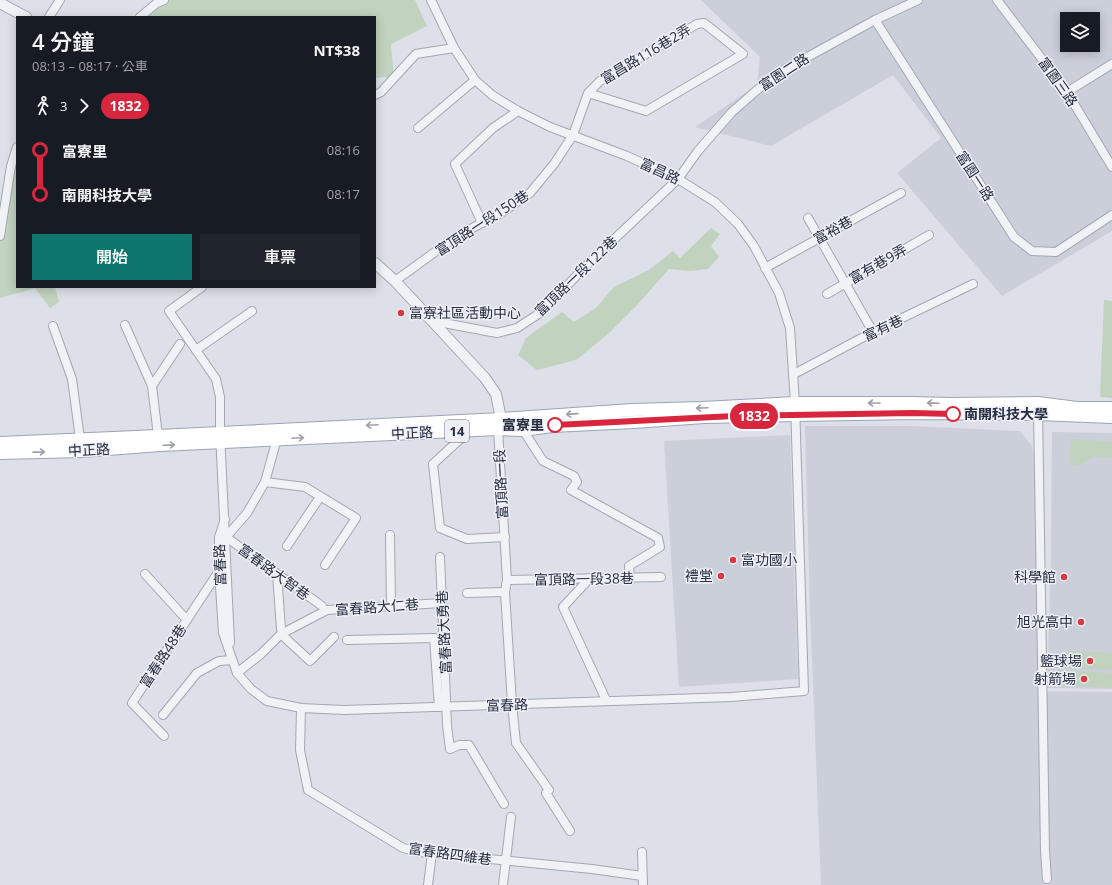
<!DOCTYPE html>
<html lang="zh-TW">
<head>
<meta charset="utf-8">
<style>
	:root { --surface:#171b24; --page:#20242c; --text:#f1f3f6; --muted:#9ea1a6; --accent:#0f766e }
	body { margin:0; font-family:"Open Sans","Noto Sans TC",sans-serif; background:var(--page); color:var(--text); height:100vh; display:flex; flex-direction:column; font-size:15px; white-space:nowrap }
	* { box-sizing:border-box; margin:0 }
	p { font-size:13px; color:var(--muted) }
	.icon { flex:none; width:22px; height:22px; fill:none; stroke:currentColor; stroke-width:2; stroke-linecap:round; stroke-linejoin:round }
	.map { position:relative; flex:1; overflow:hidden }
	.details { position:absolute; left:16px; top:16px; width:360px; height:272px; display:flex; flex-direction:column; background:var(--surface); border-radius:0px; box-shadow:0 2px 10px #0003 }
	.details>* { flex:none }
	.badge { padding:0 8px; border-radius:13px; font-size:14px; line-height:26px }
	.tools { position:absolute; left:1060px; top:12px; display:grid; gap:8px }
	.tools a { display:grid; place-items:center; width:40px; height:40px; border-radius:0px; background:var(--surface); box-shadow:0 2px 10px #0003; font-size:20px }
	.map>.badge { position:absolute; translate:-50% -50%; box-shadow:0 0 0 2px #fff }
	.legs { display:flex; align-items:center; gap:6px; height:44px; padding:0 16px; font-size:13px }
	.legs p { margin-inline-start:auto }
	.overview { display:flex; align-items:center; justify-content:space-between; height:68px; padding:0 16px }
	h1 { font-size:22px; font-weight:600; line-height:30px }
	.button { display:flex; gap:8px; margin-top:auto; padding:8px 16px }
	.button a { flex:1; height:46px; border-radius:0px; background:var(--accent); color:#fff; font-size:16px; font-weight:600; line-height:46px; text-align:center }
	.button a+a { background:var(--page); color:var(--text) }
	ul { padding:0 16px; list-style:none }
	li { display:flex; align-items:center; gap:14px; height:44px; font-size:15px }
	li i { display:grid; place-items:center; width:6px; height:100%; margin:0 5px; background:currentColor }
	li i::after { content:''; width:10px; height:10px; margin:-5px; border:3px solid; border-radius:50%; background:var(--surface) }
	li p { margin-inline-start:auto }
	li:first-child i { background:linear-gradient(#0000 50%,currentColor 0) }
	li:last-child i { background:linear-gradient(currentColor 50%,#0000 0) }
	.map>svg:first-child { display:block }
	.built { fill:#cbcfda; fill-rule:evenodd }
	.green { fill:#c1d2be }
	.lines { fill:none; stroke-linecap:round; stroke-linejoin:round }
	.minor-casing { stroke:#a2a7b2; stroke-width:10 }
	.tertiary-casing { stroke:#a2a7b2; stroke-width:12 }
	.primary-casing { stroke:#9ca3b4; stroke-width:14 }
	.minor { stroke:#f0f2f6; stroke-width:8 }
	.tertiary { stroke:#f0f2f6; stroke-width:10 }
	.primary { stroke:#fff; stroke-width:12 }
	.oneway { stroke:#9da0a9 }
	.line-1-casing { stroke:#fff; stroke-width:9 }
	.line-1 { stroke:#d7263d; stroke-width:6 }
	.poi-dot { fill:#d63a43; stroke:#edf0f6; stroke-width:1.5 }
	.stop-1-dot { fill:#fff; stroke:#d7263d; stroke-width:2 }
	.labels { text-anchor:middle; stroke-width:3; stroke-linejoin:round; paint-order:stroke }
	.shield { fill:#edf0f6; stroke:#626876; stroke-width:1 }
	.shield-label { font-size:13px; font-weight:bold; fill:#262d3f }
	.street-label { font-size:14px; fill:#262d3f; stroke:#edf0f6 }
	.poi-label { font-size:14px; fill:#262d3f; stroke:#edf0f6; text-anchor:end }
	.stop-label { font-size:14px; font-weight:bold; fill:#262d3f; stroke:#edf0f6; text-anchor:start }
</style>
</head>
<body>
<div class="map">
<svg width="1112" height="885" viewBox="0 0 1112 885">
	<rect width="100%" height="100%" fill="#dde0e8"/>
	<g class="built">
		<path d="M701,0H1112V231L1002,296L897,173L941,138L893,75L771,146L695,127L757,85L760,57ZM1067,19H1093V45H1067Z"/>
		<polygon points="805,426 912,426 1020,431 1032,446 1039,488 1038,691 1112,692 1112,885 821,885 810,609"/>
		<polygon points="1052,432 1112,433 1112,689 1047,688 1051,557"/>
		<polygon points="790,435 798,679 679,687 664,441"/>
	</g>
	<g class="green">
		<polygon points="169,0 415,0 427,26 391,44 394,81 385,77 375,78 375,17 148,17"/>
		<polygon points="17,150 17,287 55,287 59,302 50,308 35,288 0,298 0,241"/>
		<polygon points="711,228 720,234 711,246 719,257 708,269 691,271 669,269 637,305 608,334 576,360 537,370 518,355 526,338 562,312 574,322 596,308 614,287 649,270 673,251 680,258"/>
		<polygon points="1104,300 1112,301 1112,398 1100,397"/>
		<polygon points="1071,439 1112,442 1112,458 1094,457 1076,466 1069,465"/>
		<polygon points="1068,651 1112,653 1112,670 1067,668"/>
		<polygon points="1057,670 1112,673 1112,688 1056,685"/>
	</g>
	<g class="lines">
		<g class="minor-casing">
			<g id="minor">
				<polyline points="997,0 1067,92 1112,167"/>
				<polyline points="49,17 60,0"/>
				<polyline points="140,17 157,3 164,0"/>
				<polyline points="875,20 1014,237 1032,251 1056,252 1112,215"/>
				<polyline points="1067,92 1112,64"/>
				<polyline points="375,95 381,92 416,54 454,48"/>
				<polyline points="418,128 475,80"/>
				<polyline points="808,218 873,332"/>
				<polyline points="482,223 455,164 493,128 518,111"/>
				<polyline points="0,236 11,166 17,147"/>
				<polyline points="765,268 901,193"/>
				<polyline points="395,281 457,236 501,213 530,193 554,164 573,135 588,93 600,81 697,24 704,23 743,54 646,111 588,93"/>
				<polyline points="202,287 169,311 216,379 220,397 220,433 230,643"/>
				<polyline points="827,294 929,235"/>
				<polyline points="433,321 497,333 517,328 540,313 591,261 678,179 698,151 732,112 757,90 782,71 875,20 918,0"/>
				<polyline points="125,325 152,386 158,436"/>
				<polyline points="53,326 72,379 80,439"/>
				<polyline points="196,350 252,311"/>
				<polyline points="794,374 873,332 973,284"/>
				<polyline points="152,386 180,344"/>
				<polyline points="1038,410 1045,851 1047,879"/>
				<polyline points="499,425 498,429 507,580 505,592 512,704 516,743 549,790 546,793 570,831"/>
				<polyline points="470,430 433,464 440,528 467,539 505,537"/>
				<polyline points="523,430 543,461 574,476 577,482 571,490 658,538 660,547 629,566 630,578"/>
				<polyline points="278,435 265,482 247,513 226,537 322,606"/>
				<polyline points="265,482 305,487 356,518 325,565"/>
				<polyline points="225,519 219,537 219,571 223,633 237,673 251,689 267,701 301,708 344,710 732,697 804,691 795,403 790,328 779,293 754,246 738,224 715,202 678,179 627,156 550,127 518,111 492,95 475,80 454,48 431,0"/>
				<polyline points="390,535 391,606"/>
				<polyline points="287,546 320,497"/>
				<polyline points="440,557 447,725 450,749 459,745 469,745 504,804"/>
				<polyline points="145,574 187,620"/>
				<polyline points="277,574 281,629"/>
				<polyline points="590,578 563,607 606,700"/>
				<polyline points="507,580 661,577"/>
				<polyline points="467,593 505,592"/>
				<polyline points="281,634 310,661 334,637"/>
				<polyline points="347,640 434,638 439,707"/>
				<polyline points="237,673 261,654 281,634 327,610 442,603"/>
				<polyline points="301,708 300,750 308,790 403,848 419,852 592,869 642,876"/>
				<polyline points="163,715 197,673 219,661 232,660"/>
				<polyline points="164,736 132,703 219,571"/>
				<polyline points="642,852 643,885"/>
				<polyline points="428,885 432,853"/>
				<polyline points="503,885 511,817"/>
			</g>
		</g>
		<g class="tertiary-casing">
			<g id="tertiary">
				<polyline points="0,3 26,17"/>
				<polyline points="375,263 395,281 485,378 496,394 501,419"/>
			</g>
		</g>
		<g class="primary-casing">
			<g id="primary">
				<polyline points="0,443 158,436 501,419 632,410 702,408 795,403 913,403 949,404 1038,403 1077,408 1112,408"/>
				<polyline points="0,453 82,451 160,445 498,429 523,430 552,426 634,422 704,417 796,415 913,413 1038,414 1112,417"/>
			</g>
		</g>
		<use href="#minor" class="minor"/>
		<use href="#tertiary" class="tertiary"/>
		<use href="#primary" class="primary"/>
	</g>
	<defs><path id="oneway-shaft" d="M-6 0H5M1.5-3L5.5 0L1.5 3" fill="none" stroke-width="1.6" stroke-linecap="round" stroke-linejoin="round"/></defs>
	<g class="oneway">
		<use href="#oneway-shaft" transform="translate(874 403) rotate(180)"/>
		<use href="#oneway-shaft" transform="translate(933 403) rotate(-178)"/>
		<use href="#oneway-shaft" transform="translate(702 408) rotate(178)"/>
		<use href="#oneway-shaft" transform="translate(572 414) rotate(176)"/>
		<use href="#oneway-shaft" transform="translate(372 425) rotate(177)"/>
		<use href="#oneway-shaft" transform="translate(298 438) rotate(-3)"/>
		<use href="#oneway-shaft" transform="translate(169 445) rotate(-2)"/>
		<use href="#oneway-shaft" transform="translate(39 452) rotate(-1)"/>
	</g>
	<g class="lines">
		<g class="line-1-casing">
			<polyline id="line-1" points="555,425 734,416 913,413 953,414"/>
		</g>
		<use href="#line-1" class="line-1"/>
	</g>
	<g class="poi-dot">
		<circle cx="401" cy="313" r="4"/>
		<circle cx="733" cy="560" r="4"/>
		<circle cx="721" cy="576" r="4"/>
		<circle cx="1064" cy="577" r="4"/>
		<circle cx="1081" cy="622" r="4"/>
		<circle cx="1090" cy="661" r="4"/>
		<circle cx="1084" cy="679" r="4"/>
	</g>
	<g class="stop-1-dot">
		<circle cx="953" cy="414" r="7"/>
		<circle cx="555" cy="425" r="7"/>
	</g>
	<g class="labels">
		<rect class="shield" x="445" y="420" width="24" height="22" rx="3"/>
		<g class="shield-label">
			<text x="457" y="436">14</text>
		</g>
		<g class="street-label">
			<text transform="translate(646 54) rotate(-31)" y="5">富昌路116巷2弄</text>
			<text transform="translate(784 72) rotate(-33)" y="5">富園二路</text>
			<text transform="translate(1058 82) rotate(55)" y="5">富園三路</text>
			<text transform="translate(660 171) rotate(25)" y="5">富昌路</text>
			<text transform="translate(975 176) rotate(57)" y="5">富園一路</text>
			<text transform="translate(482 223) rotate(-33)" y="5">富頂路一段150巷</text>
			<text transform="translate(833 230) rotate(-29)" y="5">富裕巷</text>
			<text transform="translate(878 264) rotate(-30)" y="5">富有巷9弄</text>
			<text transform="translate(576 276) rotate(-44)" y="5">富頂路一段122巷</text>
			<text transform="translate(883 328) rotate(-26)" y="5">富有巷</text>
			<text transform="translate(412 433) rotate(-3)" y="5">中正路</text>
			<text transform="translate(89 450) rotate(-3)" y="5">中正路</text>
			<text transform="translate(501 484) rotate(-93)" y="5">富頂路一段</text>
			<text transform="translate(220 565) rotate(-92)" y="5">富春路</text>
			<text transform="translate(274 572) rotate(36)" y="5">富春路大智巷</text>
			<text transform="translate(584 579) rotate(-1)" y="5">富頂路一段38巷</text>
			<text transform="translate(377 607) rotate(-4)" y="5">富春路大仁巷</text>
			<text transform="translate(444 632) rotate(-93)" y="5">富春路大勇巷</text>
			<text transform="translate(163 656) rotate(-57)" y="5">富春路48巷</text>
			<text transform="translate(507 705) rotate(-2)" y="5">富春路</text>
			<text transform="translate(450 854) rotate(8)" y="5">富春路四維巷</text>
		</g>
		<g class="poi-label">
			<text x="409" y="318" text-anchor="start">富寮社區活動中心</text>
			<text x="741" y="565" text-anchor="start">富功國小</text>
			<text x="713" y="581">禮堂</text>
			<text x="1056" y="582">科學館</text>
			<text x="1073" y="627">旭光高中</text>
			<text x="1082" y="666">籃球場</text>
			<text x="1076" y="684">射箭場</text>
		</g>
		<g class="stop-label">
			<text x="964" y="419">南開科技大學</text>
			<text x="544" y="430" text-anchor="end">富寮里</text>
		</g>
	</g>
</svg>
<div class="tools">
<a><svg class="icon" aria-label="layers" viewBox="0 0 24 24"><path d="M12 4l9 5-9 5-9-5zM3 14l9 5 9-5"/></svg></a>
</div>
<b class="badge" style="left:754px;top:416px;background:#d7263d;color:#fff">1832</b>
<section class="details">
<div class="overview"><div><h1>4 分鐘</h1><p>08:13 – 08:17 · 公車</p></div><b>NT$38</b></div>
<div class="legs"><svg class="icon" aria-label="walk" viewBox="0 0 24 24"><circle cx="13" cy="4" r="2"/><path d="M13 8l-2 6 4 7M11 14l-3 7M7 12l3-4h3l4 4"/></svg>3<svg class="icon" aria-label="forward" viewBox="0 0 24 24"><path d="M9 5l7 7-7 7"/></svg><b class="badge" style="background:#d7263d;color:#fff">1832</b></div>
<ul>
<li><i style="color:#d7263d"></i><b>富寮里</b><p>08:16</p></li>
<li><i style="color:#d7263d"></i><b>南開科技大學</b><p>08:17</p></li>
</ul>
<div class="button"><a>開始</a><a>車票</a></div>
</section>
</div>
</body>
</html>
